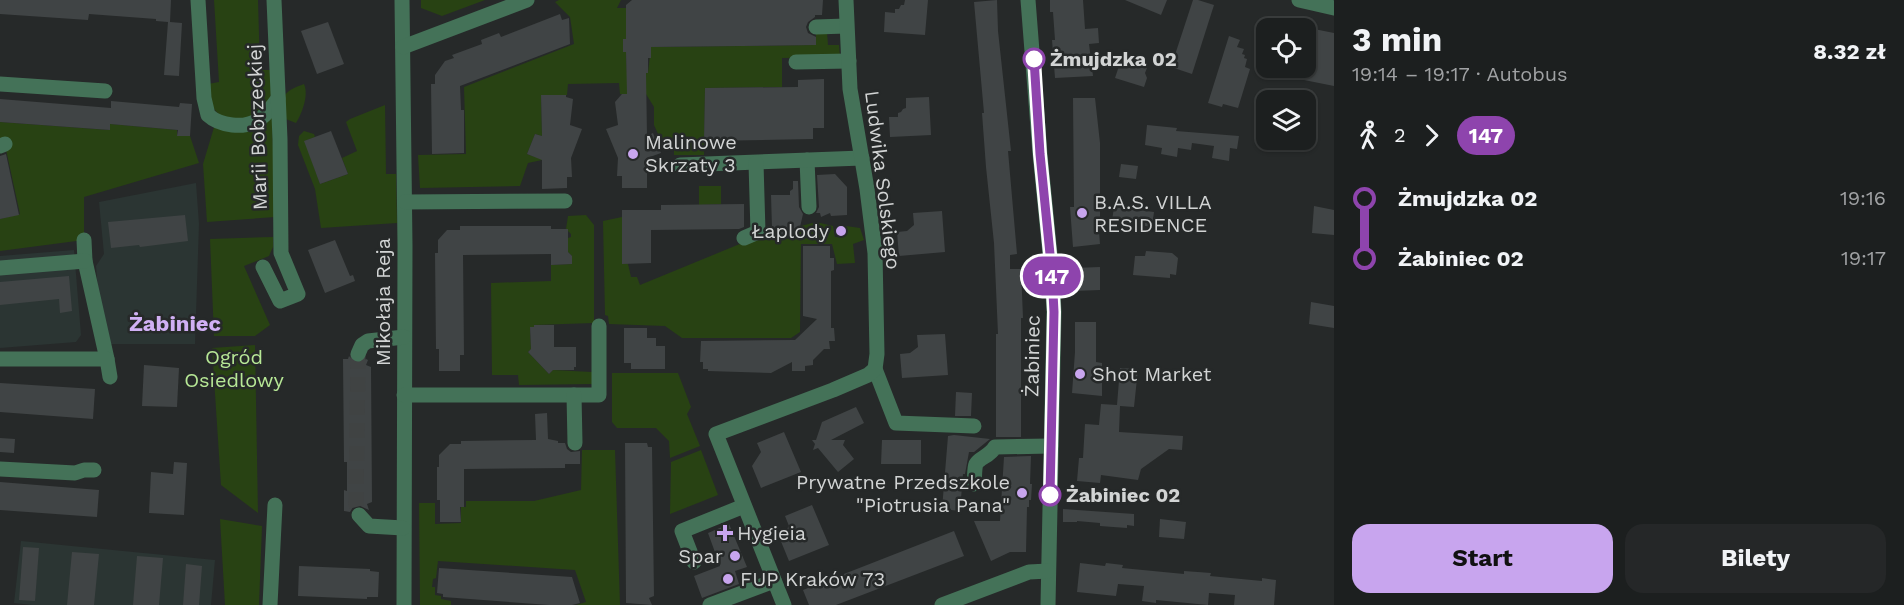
<!DOCTYPE html>
<html lang="pl">
<head>
<meta charset="utf-8">
<style>
	:root { --surface:#1c1f1f; --page:#252728; --text:#f1f3f6; --muted:#a0a2a4; --line:#3a3d3d; --accent:#c8a5ee }
	body { margin:0; font-family:"Work Sans",sans-serif; background:var(--page); color:var(--text); height:100vh; display:flex; flex-direction:column; font-size:22px; white-space:nowrap }
	* { box-sizing:border-box; margin:0 }
	p { font-size:20px; color:var(--muted) }
	.icon { flex:none; width:33px; height:33px; fill:none; stroke:currentColor; stroke-width:2; stroke-linecap:round; stroke-linejoin:round }
	.map { position:relative; flex:1; overflow:hidden }
	.details { display:flex; flex-direction:column; background:var(--surface); width:570px }
	.details>* { flex:none }
	.badge { padding:0 12px; border-radius:20px; font-size:21px; line-height:39px }
	.controls { position:absolute; left:1256px; top:18px; display:grid; gap:12px }
	.controls a { display:grid; place-items:center; width:60px; height:60px; border-radius:12px; background:var(--surface); box-shadow:0 2px 4px #0004,0 0 0 2px var(--line); font-size:30px }
	.map>.badge { position:absolute; translate:-50% -50%; box-shadow:0 0 0 3px #fff }
	.legs { display:flex; align-items:center; gap:9px; height:66px; padding:0 18px; font-size:20px }
	.legs p { margin-inline-start:auto }
	.summary { display:flex; align-items:center; justify-content:space-between; height:102px; padding:0 18px }
	h1 { font-size:33px; font-weight:700; line-height:45px }
	.action { display:flex; gap:12px; margin-top:auto; padding:12px 18px }
	.action a { flex:1; height:69px; border-radius:18px; background:var(--accent); color:#111; font-size:24px; font-weight:700; line-height:69px; text-align:center }
	.action a+a { background:var(--page); color:var(--text) }
	ul { padding:0 18px; list-style:none }
	li { display:flex; align-items:center; gap:21px; height:60px; font-size:22px }
	li i { display:grid; place-items:center; width:9px; height:100%; margin:0 8px; background:currentColor }
	li i::after { content:''; width:15px; height:15px; margin:-8px; border:4px solid; border-radius:50%; background:var(--surface) }
	li p { margin-inline-start:auto }
	li:first-child i { background:linear-gradient(#0000 50%,currentColor 0) }
	li:last-child i { background:linear-gradient(currentColor 50%,#0000 0) }
	main { display:flex; flex:1; min-height:0 }
	.map>svg:first-child { display:block }
	.built { fill:#2b3533 }
	.green { fill:#284213 }
	.building { fill:#404445 }
	.lines { fill:none; stroke-linecap:round; stroke-linejoin:round }
	.minor-tunnel { stroke:#404343; stroke-width:15; stroke-dasharray:15 8; stroke-linecap:butt }
	.minor { stroke:#447258; stroke-width:15 }
	.line-1-casing { stroke:#fff; stroke-width:14 }
	.line-1 { stroke:#8e44ad; stroke-width:9 }
	.stop-1-dot { fill:#fff; stroke:#8e44ad; stroke-width:3 }
	.poi-dot { fill:#c8a5ee; stroke:#262929; stroke-width:2 }
	.labels { text-anchor:middle; stroke-width:5; stroke-linejoin:round; paint-order:stroke }
	.stop-label { font-size:20px; font-weight:bold; fill:#d2d4d4; stroke:#262929; text-anchor:start }
	.street-label { font-size:20px; fill:#d2d4d4; stroke:#262929 }
	.poi-label { font-size:20px; fill:#d2d4d4; stroke:#262929; text-anchor:start }
	.park-label { font-size:20px; fill:#b7e896; stroke:#262929 }
	.quarter-label { font-size:22px; font-weight:bold; fill:#d0b0f4; stroke:#262929 }
</style>
</head>
<body>
<main>
<div class="map">
<svg width="1334" height="605" viewBox="0 0 1334 605">
	<rect width="100%" height="100%" fill="#262929"/>
	<g class="built">
		<polygon points="196,183 199,224 195,344 102,344 96,266 104,254 99,202"/>
		<polygon points="74,250 81,335 76,342 0,348 0,256"/>
		<polygon points="21,541 215,560 211,605 32,605 14,603"/>
	</g>
	<g class="green">
		<path d="M214,0H258L260,70H271C271,79 273,90 270,98C262,117 229,129 215,110C210,104 210,92 208,84L219,82Z"/>
		<polygon points="421,0 485,0 442,16 421,8"/>
		<polygon points="559,0 621,0 617,8 626,8 626,39 623,39 626,52 627,74 648,73 651,47 816,45 816,33 827,32 828,45 839,45 840,57 782,58 782,87 705,88 704,155 674,155 674,144 662,143 654,125 654,107 646,94 620,94 619,83 568,84 567,95 541,95 542,136 535,134 527,154 535,157 539,148 542,160 528,163 520,186 420,188 418,155 466,154 464,87 574,44 570,17 555,2"/>
		<path d="M304,84C309,95 302,113 296,123L283,118C281,96 282,92 304,84Z"/>
		<polygon points="385,105 386,174 396,174 397,223 321,228 315,189 298,145 299,136 304,131 314,134 315,137 305,141 320,184 348,174 342,158 357,151 346,122 350,119"/>
		<polygon points="272,116 275,217 207,222 203,164 215,124"/>
		<polygon points="0,122 109,130 110,124 177,130 177,136 190,136 199,163 84,197 84,240 0,251 0,219 20,214 5,145 0,146"/>
		<polygon points="699,186 721,186 721,204 699,205"/>
		<polygon points="586,215 594,225 594,323 534,325 534,327 530,328 531,349 528,352 549,374 553,370 592,372 592,384 519,385 518,375 492,375 491,283 551,281 551,265 572,264 572,256 568,252 568,238 571,237 571,234 566,229 568,216"/>
		<path d="M622,217V263L628,264L631,277H637L640,285L769,232C780,244 794,240 801,226L816,222L833,226L835,237L846,236L848,231L846,226L860,228L864,240L853,244L855,263L837,264L832,244H801L800,332L791,338H682L665,326L609,324L608,316L605,315L603,221Z"/>
		<polygon points="273,237 273,247 269,256 244,266 270,325 255,336 214,336 210,239"/>
		<polygon points="255,345 258,513 221,485 212,348"/>
		<polygon points="612,373 678,373 691,407 687,414 700,446 670,458 669,441 656,428 617,428 612,422"/>
		<polygon points="582,450 615,450 620,605 576,605 586,602 575,570 438,561 436,578 433,579 432,587 435,587 435,595 441,596 441,599 451,601 451,605 420,605 419,503 435,503 435,524 461,523 461,507 466,507 466,501 534,501 581,490"/>
		<polygon points="701,450 718,495 670,514 671,462"/>
		<polygon points="220,519 262,526 259,605 225,605"/>
	</g>
	<g class="building">
		<polygon points="0,0 171,0 170,22 182,23 179,76 164,75 168,22 156,21 156,19 89,14 88,20 0,14"/>
		<polygon points="632,0 823,0 822,15 815,15 815,17 808,22 806,27 808,33 816,37 816,45 651,47 651,58 648,58 648,73 646,73 647,136 653,133 661,153 647,158 647,188 622,188 622,176 617,176 618,158 606,129 618,125 615,102 622,94 627,94 626,52 623,52 623,39 626,39 626,5"/>
		<polygon points="905,0 928,0 925,35 884,32 885,12 895,13 895,9 899,9 901,5 904,5"/>
		<polygon points="997,0 998,31 1011,151 1008,151 1017,254 1010,255 1010,269 1021,269 1023,318 1021,318 1021,437 996,437 996,334 998,334 994,243 986,167 982,113 984,113 974,2"/>
		<polygon points="1050,0 1083,0 1085,29 1098,28 1099,43 1089,44 1093,76 1055,78 1052,40 1055,40 1053,12 1050,12"/>
		<polygon points="1125,0 1167,0 1161,15"/>
		<polygon points="1193,0 1198,0 1214,5 1192,74 1171,67"/>
		<polygon points="560,14 562,20 569,18 570,44 460,86 461,110 464,110 464,153 432,154 431,84 435,84 435,75 445,61 454,58 452,55 482,44 481,40 499,33 501,37"/>
		<polygon points="328,22 344,64 317,74 301,31"/>
		<polygon points="1314,29 1334,33 1334,86 1304,80"/>
		<polygon points="1229,36 1240,40 1237,47 1244,49 1242,54 1245,55 1244,58 1247,59 1245,67 1250,69 1238,108 1223,104 1222,107 1208,103"/>
		<polygon points="1134,56 1142,58 1147,68 1145,73 1147,78 1144,87 1115,78 1122,57 1128,59"/>
		<polygon points="824,79 824,128 813,128 813,139 704,141 705,88 798,87 798,80"/>
		<polygon points="541,95 566,95 566,97 573,99 570,125 582,129 571,158 572,177 567,177 567,188 542,189 542,160 527,154 535,134 542,136"/>
		<polygon points="929,97 931,135 890,137 889,117 898,117 898,113 901,112 903,109 906,108 906,98"/>
		<polygon points="1073,98 1095,98 1100,143 1100,220 1098,219 1100,244 1073,247 1070,207 1074,207"/>
		<polygon points="0,99 111,108 111,101 179,107 180,103 192,104 190,136 177,136 178,130 110,124 110,130 0,122"/>
		<polygon points="1147,125 1177,128 1176,131 1239,136 1237,149 1230,148 1229,161 1212,158 1214,146 1192,143 1191,150 1178,148 1177,157 1161,154 1162,148 1145,145"/>
		<polygon points="331,131 348,174 320,184 304,141"/>
		<polygon points="6,154 19,215 0,219 0,156"/>
		<polygon points="1121,164 1138,166 1136,179 1119,177"/>
		<polygon points="835,174 847,187 847,215 831,216 830,213 821,217 820,213 816,213 819,207 817,175"/>
		<polygon points="793,181 798,181 799,207 803,214 798,236 777,235 772,228 771,195 790,195 790,191 793,189"/>
		<polygon points="744,204 744,227 739,229 651,230 651,263 622,264 622,210 661,210 661,205"/>
		<polygon points="1314,206 1334,210 1334,235 1312,233"/>
		<polygon points="1114,207 1154,212 1152,227 1112,221"/>
		<polygon points="942,211 945,252 899,256 897,232 907,231 914,225 913,213"/>
		<polygon points="185,215 188,241 140,247 139,245 111,248 108,222"/>
		<polygon points="460,226 551,226 551,229 568,229 568,252 572,256 572,264 551,265 551,254 463,255 464,355 460,355 460,371 439,371 439,349 436,349 435,253 438,253 438,240 447,230 460,230"/>
		<polygon points="335,240 350,276 353,275 355,281 325,293 308,250"/>
		<polygon points="803,246 830,246 830,258 834,258 834,270 831,271 831,328 834,328 835,341 829,341 830,349 824,349 813,360 813,365 805,366 805,371 792,371 792,362 771,373 708,371 708,369 703,369 703,362 700,362 701,341 795,340 817,319 803,316"/>
		<polygon points="1146,251 1172,253 1178,258 1176,275 1170,274 1170,278 1133,275 1135,256 1145,256"/>
		<polygon points="1100,267 1100,290 1074,291 1074,268"/>
		<polygon points="69,276 72,311 60,313 59,299 0,305 0,282"/>
		<polygon points="1311,302 1334,306 1334,328 1309,324"/>
		<polygon points="1075,322 1096,322 1096,362 1102,363 1102,396 1072,393 1075,352"/>
		<polygon points="534,325 554,325 554,347 576,347 576,367 574,367 574,370 553,370 549,374 528,352 531,349 530,327 534,327"/>
		<polygon points="624,328 647,328 647,338 656,338 656,346 665,346 665,369 631,369 631,363 624,363"/>
		<polygon points="945,334 948,375 902,378 900,354 910,353 918,347 917,335"/>
		<polygon points="349,356 355,363 360,364 366,359 368,360 366,365 371,367 372,502 367,504 369,510 358,505 353,507 350,512 344,511 344,490 347,491 347,462 344,462 343,359 348,359"/>
		<polygon points="144,365 179,368 177,407 142,406"/>
		<polygon points="1120,368 1138,369 1134,407 1120,406 1119,432 1183,436 1182,450 1169,449 1141,469 1138,480 1101,475 1100,483 1077,481 1079,458 1083,458 1085,424 1099,425 1101,404 1117,405"/>
		<polygon points="0,383 95,389 93,419 0,412"/>
		<polygon points="956,392 972,393 971,416 955,416"/>
		<polygon points="856,407 864,423 831,440 845,440 843,445 854,459 838,472 818,448 813,450 815,444 812,440 816,440 822,422"/>
		<polygon points="547,413 548,439 558,441 558,443 565,443 567,449 571,452 580,451 580,464 565,464 565,468 464,469 464,507 460,507 461,522 440,522 440,500 437,500 437,467 439,467 439,455 450,444 461,444 461,441 536,440 535,414"/>
		<polygon points="784,432 801,472 761,488 752,466 761,452 757,443"/>
		<polygon points="954,435 990,439 974,452 969,452 965,474 963,474 960,511 942,509 948,436"/>
		<polygon points="0,438 15,439 14,453 0,452"/>
		<polygon points="882,440 921,440 921,464 881,464"/>
		<polygon points="625,443 647,443 648,447 652,447 654,596 649,598 652,605 626,603"/>
		<polygon points="1031,456 1030,484 1032,484 1031,500 1029,500 1029,507 1027,507 1026,552 1010,552 991,561 974,521 1000,521 1004,457"/>
		<polygon points="174,462 187,463 184,515 149,513 151,472 173,474"/>
		<polygon points="0,482 99,490 97,517 0,510"/>
		<polygon points="812,505 829,545 789,561 780,539 789,526 785,516"/>
		<polygon points="1063,509 1134,514 1134,526 1127,525 1127,528 1100,526 1100,523 1077,521 1077,522 1063,522"/>
		<polygon points="1160,519 1186,522 1184,539 1159,537"/>
		<polygon points="729,524 747,567 735,571 739,584 702,598 694,576 720,566 708,533"/>
		<polygon points="954,531 964,556 836,605 809,605 803,590"/>
		<polygon points="23,547 39,548 35,601 19,600"/>
		<polygon points="72,552 99,554 94,605 67,605"/>
		<polygon points="137,556 163,558 159,605 133,605"/>
		<polygon points="1080,563 1105,566 1106,563 1123,565 1122,568 1184,574 1184,571 1211,573 1210,576 1262,581 1262,578 1276,580 1274,605 1234,605 1235,595 1209,593 1208,605 1156,600 1156,603 1142,601 1144,586 1118,584 1116,596 1077,592"/>
		<polygon points="186,564 202,566 199,605 183,605"/>
		<polygon points="299,566 370,569 370,571 379,572 378,597 367,597 367,599 298,596"/>
		<polygon points="439,568 572,577 580,603 572,605 549,605 443,597 443,594 437,593"/>
	</g>
	<g class="lines">
		<polyline class="minor-tunnel" points="358,354 356,504 359,515"/>
		<g class="minor">
			<path d="M198,0L204,98L208,115C220,126 244,129 258,120C267,115 272,106 278,99"/>
			<polyline points="402,0 405,245 404,605"/>
			<polyline points="1028,0 1040,154 1052,274 1054,312 1048,605"/>
			<polyline points="1299,0 1334,8"/>
			<polyline points="816,27 846,26"/>
			<polyline points="403,47 527,0"/>
			<polyline points="796,62 849,61"/>
			<polyline points="0,84 105,91"/>
			<polyline points="0,146 5,144"/>
			<polyline points="807,160 809,207"/>
			<polyline points="680,165 862,158"/>
			<polyline points="405,202 565,201"/>
			<polyline points="744,238 758,232 756,163"/>
			<polyline points="84,240 85,261 107,359"/>
			<polyline points="263,267 280,301 298,294 281,253 280,139 274,0"/>
			<polyline points="0,268 85,261"/>
			<polyline points="358,354 362,345 368,341 404,337"/>
			<polyline points="0,359 107,359 110,377"/>
			<polyline points="875,369 896,423 974,426"/>
			<polyline points="404,395 599,395 599,326"/>
			<polyline points="574,395 575,443"/>
			<polyline points="0,469 75,473 84,470 94,470"/>
			<path d="M974,484C975,478 974,469 976,464C979,458 990,456 995,447L1051,446"/>
			<polyline points="359,515 369,526 403,528"/>
			<polyline points="694,562 682,531 744,506"/>
			<polyline points="270,605 275,505"/>
			<polyline points="710,605 774,581"/>
			<polyline points="784,605 716,434 833,390 868,375 875,369 877,354 875,253 867,189 850,89 846,0"/>
			<polyline points="942,605 1029,572 1048,571"/>
		</g>
	</g>
	<g class="lines">
		<g class="line-1-casing">
			<polyline id="line-1" points="1034,59 1040,154 1052,274 1054,312 1050,495"/>
		</g>
		<use href="#line-1" class="line-1"/>
	</g>
	<g class="stop-1-dot">
		<circle cx="1034" cy="59" r="10"/>
		<circle cx="1050" cy="495" r="10"/>
	</g>
	<g class="poi-dot">
		<circle cx="633" cy="154" r="6"/>
		<circle cx="1082" cy="213" r="6"/>
		<circle cx="841" cy="231" r="6"/>
		<circle cx="1080" cy="374" r="6"/>
		<circle cx="1022" cy="493" r="6"/>
		<path d="M722 524h6v6h6v6h-6v6h-6v-6h-6v-6h6z"/>
		<circle cx="735" cy="556" r="6"/>
		<circle cx="728" cy="579" r="6"/>
	</g>
	<g class="labels">
		<g class="stop-label">
			<text x="1050" y="66">Żmujdzka 02</text>
			<text x="1066" y="502">Żabiniec 02</text>
		</g>
		<g class="street-label">
			<text transform="translate(257 127) rotate(-92)" y="7">Marii Bobrzeckiej</text>
			<text transform="translate(883 180) rotate(83)" y="7">Ludwika Solskiego</text>
			<text transform="translate(383 302) rotate(-90)" y="7">Mikołaja Reja</text>
			<text transform="translate(1032 356) rotate(-89)" y="7">Żabiniec</text>
		</g>
		<g class="poi-label">
			<text x="645" y="149">Malinowe<tspan x="645" dy="23">Skrzaty 3</tspan></text>
			<text x="1094" y="209">B.A.S. VILLA<tspan x="1094" dy="23">RESIDENCE</tspan></text>
			<text x="829" y="238" text-anchor="end">Łaplody</text>
			<text x="1092" y="381">Shot Market</text>
			<text x="1010" y="489" text-anchor="end">Prywatne Przedszkole<tspan x="1010" dy="23">"Piotrusia Pana"</tspan></text>
			<text x="737" y="540">Hygieia</text>
			<text x="723" y="563" text-anchor="end">Spar</text>
			<text x="740" y="586">FUP Kraków 73</text>
		</g>
		<g class="park-label">
			<text x="234" y="364">Ogród<tspan x="234" dy="23">Osiedlowy</tspan></text>
		</g>
		<g class="quarter-label">
			<text x="175" y="331">Żabiniec</text>
		</g>
	</g>
</svg>
<div class="controls">
<a><svg class="icon" aria-label="locate" viewBox="0 0 24 24"><circle cx="12" cy="12" r="6"/><path d="M12 2v4M12 18v4M2 12h4M18 12h4"/></svg></a>
<a><svg class="icon" aria-label="layers" viewBox="0 0 24 24"><path d="M12 4l9 5-9 5-9-5zM3 14l9 5 9-5"/></svg></a>
</div>
<b class="badge" style="left:1052px;top:276px;background:#8e44ad;color:#fff">147</b>
</div>
<section class="details">
<div class="summary"><div><h1>3 min</h1><p>19:14 – 19:17 · Autobus</p></div><b>8.32 zł</b></div>
<div class="legs"><svg class="icon" aria-label="walk" viewBox="0 0 24 24"><circle cx="13" cy="4" r="2"/><path d="M13 8l-2 6 4 7M11 14l-3 7M7 12l3-4h3l4 4"/></svg>2<svg class="icon" aria-label="forward" viewBox="0 0 24 24"><path d="M9 5l7 7-7 7"/></svg><b class="badge" style="background:#8e44ad;color:#fff">147</b></div>
<ul>
<li><i style="color:#8e44ad"></i><b>Żmujdzka 02</b><p>19:16</p></li>
<li><i style="color:#8e44ad"></i><b>Żabiniec 02</b><p>19:17</p></li>
</ul>
<div class="action"><a>Start</a><a>Bilety</a></div>
</section>
</main>
</body>
</html>
